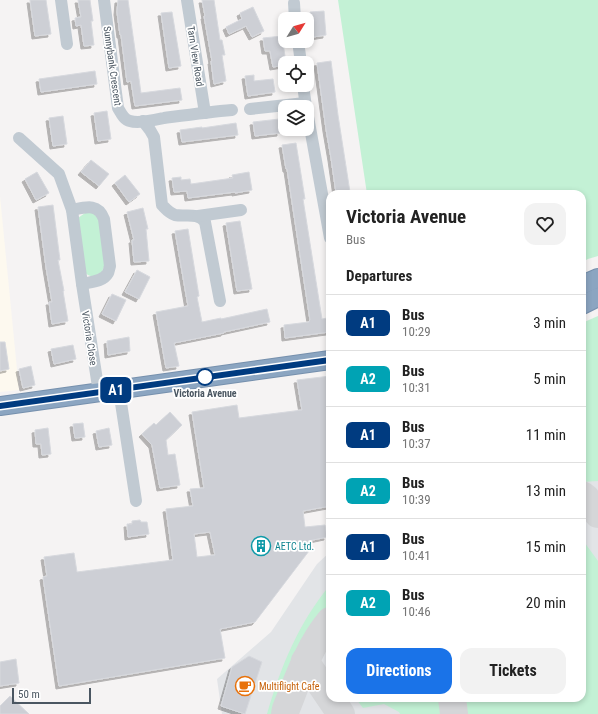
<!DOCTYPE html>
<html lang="en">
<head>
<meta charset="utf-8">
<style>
	:root { --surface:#fff; --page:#f2f2f2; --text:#222; --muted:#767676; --line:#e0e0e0; --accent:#1a73e8 }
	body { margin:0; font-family:"Roboto Condensed",sans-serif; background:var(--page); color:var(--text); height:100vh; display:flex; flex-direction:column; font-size:15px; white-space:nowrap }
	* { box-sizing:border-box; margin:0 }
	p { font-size:13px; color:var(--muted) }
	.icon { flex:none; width:22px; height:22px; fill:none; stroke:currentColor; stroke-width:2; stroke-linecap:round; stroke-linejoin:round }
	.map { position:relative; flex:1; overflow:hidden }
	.drawer { position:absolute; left:326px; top:190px; width:260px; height:512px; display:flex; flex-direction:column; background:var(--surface); border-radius:12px; box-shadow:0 2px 6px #0003 }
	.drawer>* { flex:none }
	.badge { padding:0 8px; border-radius:6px; font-size:14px; line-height:26px }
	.needle { width:26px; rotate:53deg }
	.buttons { position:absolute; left:278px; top:12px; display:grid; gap:8px }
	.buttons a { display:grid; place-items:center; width:36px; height:36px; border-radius:8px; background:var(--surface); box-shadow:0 2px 6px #0003; font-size:20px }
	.scale { position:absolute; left:12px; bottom:10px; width:79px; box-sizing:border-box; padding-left:4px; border:2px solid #4a5661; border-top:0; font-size:11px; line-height:14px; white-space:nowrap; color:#4a5661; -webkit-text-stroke:3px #fff; paint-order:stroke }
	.map>.badge { position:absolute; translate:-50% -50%; box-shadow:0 0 0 2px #fff }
	h2 { padding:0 20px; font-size:15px; line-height:36px }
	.round { display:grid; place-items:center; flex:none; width:42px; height:42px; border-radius:12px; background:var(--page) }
	.summary { display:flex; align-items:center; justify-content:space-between; height:68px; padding:0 20px }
	h1 { font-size:19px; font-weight:700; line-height:30px }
	.button { display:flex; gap:8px; margin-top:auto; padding:8px 20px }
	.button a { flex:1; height:46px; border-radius:12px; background:var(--accent); color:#fff; font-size:16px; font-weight:700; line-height:46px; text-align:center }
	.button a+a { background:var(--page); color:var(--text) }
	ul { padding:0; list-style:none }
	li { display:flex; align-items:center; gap:12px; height:56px; padding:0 20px; border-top:1px solid var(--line) }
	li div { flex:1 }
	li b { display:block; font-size:15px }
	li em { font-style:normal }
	li .badge { min-width:44px; font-weight:700; text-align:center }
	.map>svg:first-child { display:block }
	.commercial { fill:#fdf9ef }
	.airport { fill:#e2e4e7 }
	.green { fill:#c3f1d5 }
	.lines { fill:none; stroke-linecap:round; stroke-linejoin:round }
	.taxiway { stroke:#d5d6d8; stroke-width:28 }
	.building { fill:#cdcfd5; stroke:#d7d9de; fill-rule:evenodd; filter:url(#shadow) }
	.highway-casing { stroke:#7690ad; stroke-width:20 }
	.minor { stroke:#c1cad2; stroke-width:12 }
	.highway { stroke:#8ba5c1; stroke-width:18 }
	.line-casing { stroke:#fff; stroke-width:9 }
	.line { stroke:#003b80; stroke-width:6 }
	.stop-dot { fill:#fff; stroke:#003b80; stroke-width:2 }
	.labels { text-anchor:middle; stroke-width:3.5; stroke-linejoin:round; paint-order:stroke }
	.street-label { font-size:10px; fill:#4a5661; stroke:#fff }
	.stop-label { font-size:10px; font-weight:bold; fill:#4a5661; stroke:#fff }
	.culture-label { font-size:10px; fill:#0d838f; stroke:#fff; text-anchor:start }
	.food-label { font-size:10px; fill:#c56008; stroke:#fff; text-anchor:start }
</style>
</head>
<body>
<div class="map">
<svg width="598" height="714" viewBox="0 0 598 714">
	<defs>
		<filter id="shadow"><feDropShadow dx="-3" dy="3" stdDeviation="0" flood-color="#0004"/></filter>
	</defs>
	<rect width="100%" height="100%" fill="#f5f3f3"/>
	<polygon class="commercial" points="0,196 19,390 0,392"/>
	<polygon class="airport" points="598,341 598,714 222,714 217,679 271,632 317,564 330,552 330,698 582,698 582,343"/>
	<g class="green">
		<polygon points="338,0 598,0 598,256 588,259 582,262 582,194 367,194"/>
		<polygon points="85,213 93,213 100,220 105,264 102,272 93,277 88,275 84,272 78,218"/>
		<polygon points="598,316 598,481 582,482 582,323"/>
		<polygon points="582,539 598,561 598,714 465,714 463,698 582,698"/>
		<path d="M330,585V603L319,618L308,635L300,651L297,654L298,657C288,664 280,701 276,714H267C281,666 298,624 330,585Z"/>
		<polygon points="358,698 398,698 404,702 415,700 415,698 441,698 444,714 400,714 399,712 384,704 363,708 357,700"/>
	</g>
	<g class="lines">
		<g class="taxiway">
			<polyline points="582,495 586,498 598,514"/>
			<polyline points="305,661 341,714"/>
			<polyline points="452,698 454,714"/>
			<path d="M285,714L286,709C298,679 309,646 330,621"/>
		</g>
	</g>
	<g class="building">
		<polygon points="30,0 46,0 51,34 35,36"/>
		<polygon points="78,0 90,0 93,21 91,21 94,45 84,46 81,25 76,26 75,18 81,17"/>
		<polygon points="118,0 128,0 141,93 180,88 182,100 135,106 131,81 127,82 121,35 120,35 117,12"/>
		<polygon points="202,0 214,0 220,40 222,40 225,55 222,55 226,81 214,84 211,61 212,61 204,16 205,16"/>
		<polygon points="253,7 264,31 252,37 246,26 229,34 226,27 242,19 240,13"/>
		<polygon points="324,11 326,35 313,37 310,12"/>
		<polygon points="172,12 181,66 169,68 161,13"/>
		<polygon points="282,36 286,63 285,63 285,65 273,67 270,51 265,51 263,38"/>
		<polygon points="331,61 338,115 350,192 336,193 331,158 326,129 317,63"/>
		<polygon points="95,71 97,84 41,92 39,79"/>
		<polygon points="254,75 254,81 273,79 275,92 248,96 245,76"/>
		<polygon points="107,111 111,139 98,141 94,113"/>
		<polygon points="63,116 67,144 53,146 49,118"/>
		<polygon points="279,119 280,133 255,136 253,122"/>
		<polygon points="236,123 238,135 182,142 180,130 202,127 202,128"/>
		<polygon points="296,143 305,199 303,199 322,319 327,318 329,332 285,338 284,325 309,322 309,321 310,320 287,169 286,169 282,145"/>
		<polygon points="91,160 109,174 99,186 81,172"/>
		<polygon points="37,172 49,193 36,200 25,179"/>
		<polygon points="249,172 252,190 235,193 235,192 188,198 187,191 174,192 172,178 181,177 181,180 190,179 191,184 233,178 232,175"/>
		<polygon points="125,175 140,194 129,202 115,183"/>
		<polygon points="53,205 60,260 58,260 64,291 63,291 68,321 52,324 49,302 52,302 46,267 38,207"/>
		<polygon points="143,208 148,229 146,229 149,261 134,262 132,240 134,240 127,212"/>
		<polygon points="240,221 252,289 237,291 226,223"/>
		<polygon points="188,229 199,296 197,297 202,322 221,318 221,319 267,309 270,322 224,332 224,333 174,343 179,366 166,368 156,312 188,306 175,231"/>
		<polygon points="137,270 150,277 139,299 125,292"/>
		<polygon points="112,294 126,300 116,321 102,314"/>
		<polygon points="129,337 130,351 108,355 107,341"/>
		<polygon points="0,342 5,342 9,369 0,371"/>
		<polygon points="73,345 76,359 54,364 51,349"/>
		<polygon points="31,366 35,385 23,388 19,369"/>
		<path d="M330,376V506L303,511L305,527L325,525L327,537L308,541L309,551L255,622L220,629L225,658L59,686L43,577L47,576L44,557L74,553L77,572L173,560L166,509L193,506L190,489L204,488L192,412L237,405L239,418L302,410L297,380ZM210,532L215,555L197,557L194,534Z"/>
		<polygon points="170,412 182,425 166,440 168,455 175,454 180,485 160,488 152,445 142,434 154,423 156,425"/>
		<polygon points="83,423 85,437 75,438 73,424"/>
		<polygon points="48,428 51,454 42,455 41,444 36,444 35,430"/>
		<polygon points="109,428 112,445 99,447 96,431"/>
		<polygon points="140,520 141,522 147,522 149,534 128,537 127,524 132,524 132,521"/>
		<polygon points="249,656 262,662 245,714 221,706 232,667"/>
		<polygon points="16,659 19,683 0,686 0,662"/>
		<polygon points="10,696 29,714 0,714 0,706"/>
	</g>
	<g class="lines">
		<g class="highway-casing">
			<g id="highway">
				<polyline points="582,285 598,278"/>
				<polyline points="582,305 598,297"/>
				<polyline points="0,406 330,360"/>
			</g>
		</g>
		<g class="minor">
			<polyline points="61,0 67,44"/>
			<path d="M104,0L118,108C121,113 124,120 130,121C139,124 155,120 164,118C187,115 209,112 232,110"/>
			<polyline points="187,0 205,113"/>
			<polyline points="294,3 295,19"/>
			<polyline points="298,41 301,63"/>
			<polyline points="303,85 306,107"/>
			<polyline points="250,109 305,103"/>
			<polyline points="307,111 330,238"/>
			<path d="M143,121L150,130L154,137L162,205C166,209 169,213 175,215C185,217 198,212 205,222L220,301"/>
			<polyline points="19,138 59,174 72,210 82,284 99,393"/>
			<path d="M72,210C86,207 98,203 104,219L110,266C109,269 109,271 108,273C103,282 90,282 82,284"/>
			<polyline points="198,216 241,210"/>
			<polyline points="119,390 136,501"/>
		</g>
		<use href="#highway" class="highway"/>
	</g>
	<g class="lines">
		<g class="line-casing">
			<polyline id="line" points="0,406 330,360"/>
		</g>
		<use href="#line" class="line"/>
	</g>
	<defs>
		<g id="building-ring" transform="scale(1)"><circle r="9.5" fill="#fff" stroke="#0f9aa8" stroke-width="1.5"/><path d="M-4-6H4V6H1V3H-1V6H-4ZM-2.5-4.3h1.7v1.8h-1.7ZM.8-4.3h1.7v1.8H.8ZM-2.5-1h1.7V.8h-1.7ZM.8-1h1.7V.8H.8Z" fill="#0f9aa8"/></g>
		<g id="cafe-ring" transform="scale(1)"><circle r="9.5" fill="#fff" stroke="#e8710a" stroke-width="1.5"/><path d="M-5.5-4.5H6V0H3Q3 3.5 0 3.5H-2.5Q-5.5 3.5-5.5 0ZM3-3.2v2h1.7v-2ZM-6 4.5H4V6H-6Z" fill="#e8710a"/></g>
	</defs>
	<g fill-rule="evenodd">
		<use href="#building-ring" x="261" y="546"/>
		<use href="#cafe-ring" x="245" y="686"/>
	</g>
	<circle class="stop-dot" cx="205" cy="377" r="8"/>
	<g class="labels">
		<g class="street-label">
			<text transform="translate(196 56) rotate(81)" y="4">Tarn View Road</text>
			<text transform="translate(113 66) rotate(82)" y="4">Sunnybank Crescent</text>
			<text transform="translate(90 338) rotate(81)" y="4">Victoria Close</text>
		</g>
		<g class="stop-label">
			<text x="205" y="397">Victoria Avenue</text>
		</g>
		<g class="culture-label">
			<text x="275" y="550">AETC Ltd.</text>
		</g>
		<g class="food-label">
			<text x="259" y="690">Multiflight Cafe</text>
		</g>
	</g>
</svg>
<div class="buttons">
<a><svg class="needle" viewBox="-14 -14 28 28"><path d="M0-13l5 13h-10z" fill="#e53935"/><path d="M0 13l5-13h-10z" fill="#767676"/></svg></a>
<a><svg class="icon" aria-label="locate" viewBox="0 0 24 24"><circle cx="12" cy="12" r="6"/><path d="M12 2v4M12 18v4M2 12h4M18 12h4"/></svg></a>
<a><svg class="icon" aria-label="layers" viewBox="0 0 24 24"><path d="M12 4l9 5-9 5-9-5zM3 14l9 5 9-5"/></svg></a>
</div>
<div class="scale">50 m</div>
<b class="badge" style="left:116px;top:390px;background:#003b80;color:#fff">A1</b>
<section class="drawer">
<div class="summary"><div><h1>Victoria Avenue</h1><p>Bus</p></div><a class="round"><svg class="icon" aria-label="heart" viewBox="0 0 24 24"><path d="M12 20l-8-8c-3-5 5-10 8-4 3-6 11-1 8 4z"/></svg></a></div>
<h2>Departures</h2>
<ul>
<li><span class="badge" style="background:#003b80;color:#fff">A1</span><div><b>Bus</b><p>10:29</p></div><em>3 min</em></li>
<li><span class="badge" style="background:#00a3b4;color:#fff">A2</span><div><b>Bus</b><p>10:31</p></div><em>5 min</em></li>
<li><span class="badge" style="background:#003b80;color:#fff">A1</span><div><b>Bus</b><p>10:37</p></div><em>11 min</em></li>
<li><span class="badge" style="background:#00a3b4;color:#fff">A2</span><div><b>Bus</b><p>10:39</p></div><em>13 min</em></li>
<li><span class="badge" style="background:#003b80;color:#fff">A1</span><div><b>Bus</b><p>10:41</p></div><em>15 min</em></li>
<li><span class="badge" style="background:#00a3b4;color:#fff">A2</span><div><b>Bus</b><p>10:46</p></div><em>20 min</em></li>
</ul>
<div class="button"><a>Directions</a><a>Tickets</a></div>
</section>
</div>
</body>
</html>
